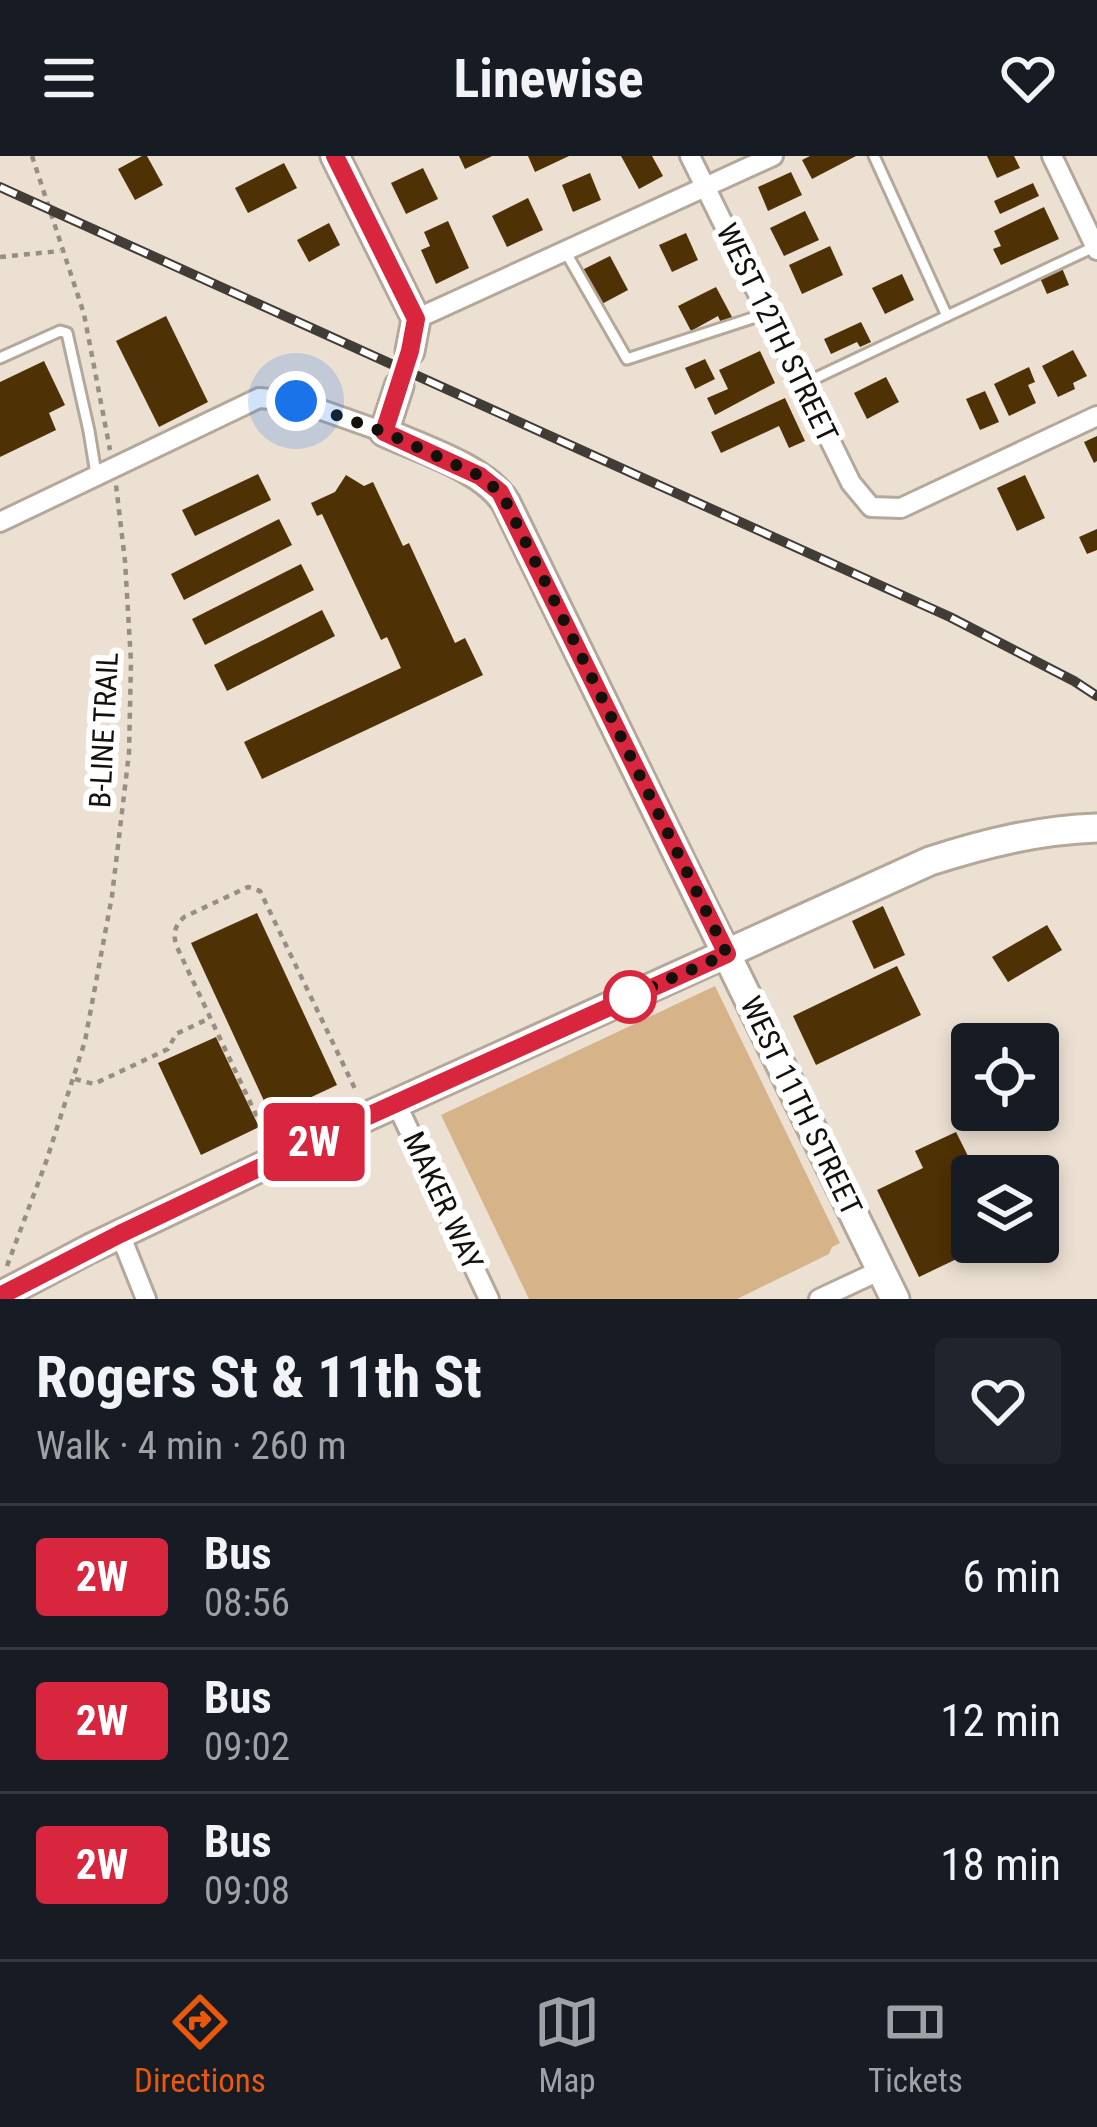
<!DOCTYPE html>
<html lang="en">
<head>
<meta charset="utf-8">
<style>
	:root { --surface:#171b24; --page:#20242c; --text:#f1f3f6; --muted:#9ea1a6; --line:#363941; --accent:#ea580c }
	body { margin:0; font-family:"Roboto Condensed",sans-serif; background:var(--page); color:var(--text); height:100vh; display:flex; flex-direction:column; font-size:45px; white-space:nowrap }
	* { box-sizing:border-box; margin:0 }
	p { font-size:39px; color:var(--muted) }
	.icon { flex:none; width:66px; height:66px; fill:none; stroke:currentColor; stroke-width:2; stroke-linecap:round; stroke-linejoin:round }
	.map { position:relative; height:1143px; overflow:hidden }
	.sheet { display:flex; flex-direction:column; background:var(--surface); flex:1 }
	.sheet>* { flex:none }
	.badge { padding:0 24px; border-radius:9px; font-size:42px; line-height:78px }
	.buttons { position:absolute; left:951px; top:867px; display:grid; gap:24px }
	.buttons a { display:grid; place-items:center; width:108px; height:108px; border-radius:12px; background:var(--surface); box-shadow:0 6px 18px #0003; font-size:60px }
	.you { position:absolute; width:60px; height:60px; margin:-30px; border:9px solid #fff; border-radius:50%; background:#1a73e8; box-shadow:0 0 0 18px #1a73e833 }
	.map>.badge { position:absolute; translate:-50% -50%; box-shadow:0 0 0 6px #fff }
	.round { display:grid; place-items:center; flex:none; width:126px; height:126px; border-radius:12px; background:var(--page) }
	.overview { display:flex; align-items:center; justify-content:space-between; height:204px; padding:0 36px }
	h1 { font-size:57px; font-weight:700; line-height:90px }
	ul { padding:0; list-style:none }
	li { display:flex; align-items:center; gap:36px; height:144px; padding:0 36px; border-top:3px solid var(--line) }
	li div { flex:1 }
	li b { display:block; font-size:45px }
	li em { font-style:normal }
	li .badge { min-width:132px; font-weight:700; text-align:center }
	header { display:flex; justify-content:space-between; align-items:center; height:156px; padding:0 36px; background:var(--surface); font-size:54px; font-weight:700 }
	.tab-bar { display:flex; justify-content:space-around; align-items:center; height:168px; border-top:3px solid var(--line); background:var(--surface); font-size:33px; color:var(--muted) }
	.tab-bar a { display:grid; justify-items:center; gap:6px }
	.tab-bar .on { color:var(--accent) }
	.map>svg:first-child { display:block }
	.green { fill:#d6b388 }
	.building { fill:#4e3105 }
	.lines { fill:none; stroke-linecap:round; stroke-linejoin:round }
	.lane-casing { stroke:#b3a89a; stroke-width:15 }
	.street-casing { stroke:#b3a89a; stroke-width:24 }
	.secondary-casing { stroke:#b3a89a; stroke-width:33 }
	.path { stroke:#978e84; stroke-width:4.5; stroke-dasharray:6 6; stroke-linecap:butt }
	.lane { stroke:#fff; stroke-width:9 }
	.street { stroke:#fff; stroke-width:18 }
	.secondary { stroke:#fff; stroke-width:27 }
	.rail-casing { stroke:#423c36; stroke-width:10 }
	.rail { stroke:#fff; stroke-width:6; stroke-dasharray:18; stroke-linecap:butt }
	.line-casing { stroke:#fff; stroke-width:27 }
	.line { stroke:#d7263d; stroke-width:18 }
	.walk { stroke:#14100c; stroke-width:12; stroke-dasharray:0 21.6 }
	.stop-dot { fill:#fff; stroke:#d7263d; stroke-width:6 }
	.labels { text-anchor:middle; stroke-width:12; stroke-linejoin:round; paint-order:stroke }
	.street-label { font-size:30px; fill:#14100c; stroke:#fff }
</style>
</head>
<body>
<header><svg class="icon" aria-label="menu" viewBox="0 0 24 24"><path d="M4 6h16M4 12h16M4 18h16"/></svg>Linewise<svg class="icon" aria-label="heart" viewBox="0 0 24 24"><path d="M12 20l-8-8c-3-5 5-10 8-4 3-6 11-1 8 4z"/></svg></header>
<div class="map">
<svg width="1097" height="1143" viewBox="0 0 1097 1143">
	<rect width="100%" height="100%" fill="#ece0d2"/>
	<polygon class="green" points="715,830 840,1087 832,1091 829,1098 737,1143 529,1143 441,959"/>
	<g class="building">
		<polygon points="142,0 147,0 163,29 135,44 118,13"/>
		<polygon points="459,0 492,0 465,13"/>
		<polygon points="528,0 569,0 535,16"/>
		<polygon points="621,0 652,0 663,20 639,33"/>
		<polygon points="810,0 856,0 812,23 802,4"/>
		<polygon points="987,0 1014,0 1020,12 997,22"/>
		<polygon points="284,7 297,32 248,57 235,32"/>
		<polygon points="423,12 438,43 406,58 391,27"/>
		<polygon points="791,16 802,39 768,55 758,31"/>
		<polygon points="590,17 601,44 573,56 562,29"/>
		<polygon points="1033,27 1039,40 1000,58 994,45"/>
		<polygon points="528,42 543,74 507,91 492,60"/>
		<polygon points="1044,51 1059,83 1001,109 993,93 1001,90 994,75"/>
		<polygon points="805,55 819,84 784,100 770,72"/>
		<polygon points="448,65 469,112 436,128 421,94 430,90 424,76"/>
		<polygon points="329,67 340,89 309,106 297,84"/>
		<polygon points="686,77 698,104 672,116 659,89"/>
		<polygon points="830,90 843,119 802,138 789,109"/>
		<polygon points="610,100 628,134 598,150 580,115"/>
		<polygon points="1062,112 1069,129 1047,138 1040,122"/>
		<polygon points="902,118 914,144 885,158 872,132"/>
		<polygon points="716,131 732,161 721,167 718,160 691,175 678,150"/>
		<polygon points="166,160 208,246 159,271 116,185"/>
		<polygon points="861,166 871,186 860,191 857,186 831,198 824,183"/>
		<polygon points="1073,194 1087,220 1073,227 1075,233 1058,241 1042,210"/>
		<polygon points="760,195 775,227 715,259 707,242 728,233 719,214"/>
		<polygon points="705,203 715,223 695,233 685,212"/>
		<polygon points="44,205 65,249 49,257 56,274 0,301 0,226"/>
		<polygon points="1029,211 1035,226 1028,229 1036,247 1009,260 994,228"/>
		<polygon points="886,221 899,246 867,263 854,237"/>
		<polygon points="985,235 999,266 980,274 966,243"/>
		<polygon points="785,242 805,285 789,292 779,270 721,297 711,276"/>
		<polygon points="1097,280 1097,305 1094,307 1084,286"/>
		<polygon points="258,318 271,344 195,380 182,354"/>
		<polygon points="346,319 364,330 373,326 403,390 409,387 455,487 465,482 483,519 262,623 244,586 401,512 387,481 381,484 322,358 317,360 311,347 335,336"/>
		<polygon points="1025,319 1045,362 1017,375 997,332"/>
		<polygon points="279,363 292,389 184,444 171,418"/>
		<polygon points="1097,373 1097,394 1087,398 1079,381"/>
		<polygon points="301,408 314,434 205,489 192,463"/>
		<polygon points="322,454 335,480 227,535 214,509"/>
		<polygon points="883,750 905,799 874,813 852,765"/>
		<polygon points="257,757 337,929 271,960 191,787"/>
		<polygon points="1047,769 1062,794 1008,826 992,801"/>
		<polygon points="897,810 921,859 816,909 793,860"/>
		<polygon points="216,881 259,971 201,999 158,907"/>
		<polygon points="956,976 978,1020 972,1020 972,1086 1003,1086 969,1102 967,1098 919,1121 877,1034 923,1012 915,995"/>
	</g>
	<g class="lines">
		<g class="lane-casing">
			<g id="lane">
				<polyline points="565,95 627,203 768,157"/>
				<polyline points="947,160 1094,91"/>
				<polyline points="0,202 60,175 67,177 89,275 96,318"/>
				<polyline points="803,228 947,160 874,0"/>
			</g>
		</g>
		<g class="street-casing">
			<g id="street">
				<polyline points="690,0 851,327 871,351 901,352 1097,260"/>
				<polyline points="1052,0 1097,94"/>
				<polyline points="416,163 773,0"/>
				<polyline points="0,366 259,242 296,245 384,276"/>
				<polyline points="396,947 489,1143"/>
				<polyline points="120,1078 146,1143"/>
				<polyline points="819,1143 881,1114"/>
			</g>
		</g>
		<g class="secondary-casing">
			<g id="secondary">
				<polyline points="335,0 416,163 410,195"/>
				<path d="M399,230L384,276C421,293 485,312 506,347L895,1143"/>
				<path d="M0,1140L89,1093L368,960L930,705C986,687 1039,674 1097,672"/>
			</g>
		</g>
		<g class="path">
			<polyline points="32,0 84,158 110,294"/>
			<polyline points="0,101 60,95"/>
			<polyline points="75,923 94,928 168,893 176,878 210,862"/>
			<path d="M267,982L176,789C173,776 175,770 184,761L248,731L260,735L357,937"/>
			<polyline points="7,1110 46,1006 85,885 112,740 129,597 131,506 125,405 116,329"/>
		</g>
		<use href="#lane" class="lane"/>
		<use href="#street" class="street"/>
		<use href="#secondary" class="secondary"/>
		<g class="rail-casing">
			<polyline id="rail" points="0,31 950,461 1074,525 1097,540"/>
		</g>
		<use href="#rail" class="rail"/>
	</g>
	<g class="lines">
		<g class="line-casing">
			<polyline id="line" points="0,1140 120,1078 368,960 727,798 500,336 480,320 384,276 410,195 416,163 335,0"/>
		</g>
		<use href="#line" class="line"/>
		<polyline class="walk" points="296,245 384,276 480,320 490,327 506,346 727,798 626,842 630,841"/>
	</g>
	<circle class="stop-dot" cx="630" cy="841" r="24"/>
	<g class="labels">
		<g class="street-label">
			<text transform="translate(777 177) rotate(64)" y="10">WEST 12TH STREET</text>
			<text transform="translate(104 574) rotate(-87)" y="10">B-LINE TRAIL</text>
			<text transform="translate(801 950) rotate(64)" y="10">WEST 11TH STREET</text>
			<text transform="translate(443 1045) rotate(65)" y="10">MAKER WAY</text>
		</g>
	</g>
</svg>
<div class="buttons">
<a><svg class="icon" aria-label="locate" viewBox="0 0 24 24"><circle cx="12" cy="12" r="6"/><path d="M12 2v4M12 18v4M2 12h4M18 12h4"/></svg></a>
<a><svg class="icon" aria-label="layers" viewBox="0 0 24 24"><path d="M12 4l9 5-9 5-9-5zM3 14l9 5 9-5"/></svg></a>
</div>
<div class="you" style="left:296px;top:245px"></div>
<b class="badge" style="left:314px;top:986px;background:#d7263d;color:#fff">2W</b>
</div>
<section class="sheet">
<div class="overview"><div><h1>Rogers St &amp; 11th St</h1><p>Walk · 4 min · 260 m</p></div><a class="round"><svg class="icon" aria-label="heart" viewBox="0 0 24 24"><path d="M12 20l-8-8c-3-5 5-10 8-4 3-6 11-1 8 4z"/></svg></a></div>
<ul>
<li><span class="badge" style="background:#d7263d;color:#fff">2W</span><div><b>Bus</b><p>08:56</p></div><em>6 min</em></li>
<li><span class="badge" style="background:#d7263d;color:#fff">2W</span><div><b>Bus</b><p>09:02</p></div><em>12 min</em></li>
<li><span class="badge" style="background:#d7263d;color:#fff">2W</span><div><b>Bus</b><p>09:08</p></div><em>18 min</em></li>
</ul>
</section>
<nav class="tab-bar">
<a class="on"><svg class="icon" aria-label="directions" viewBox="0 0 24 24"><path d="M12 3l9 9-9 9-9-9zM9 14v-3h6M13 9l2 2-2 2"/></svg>Directions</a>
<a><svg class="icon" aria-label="map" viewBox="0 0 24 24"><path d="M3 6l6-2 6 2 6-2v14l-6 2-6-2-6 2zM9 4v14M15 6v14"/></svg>Map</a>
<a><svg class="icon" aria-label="tickets" viewBox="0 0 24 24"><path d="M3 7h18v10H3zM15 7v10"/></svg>Tickets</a>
</nav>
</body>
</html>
